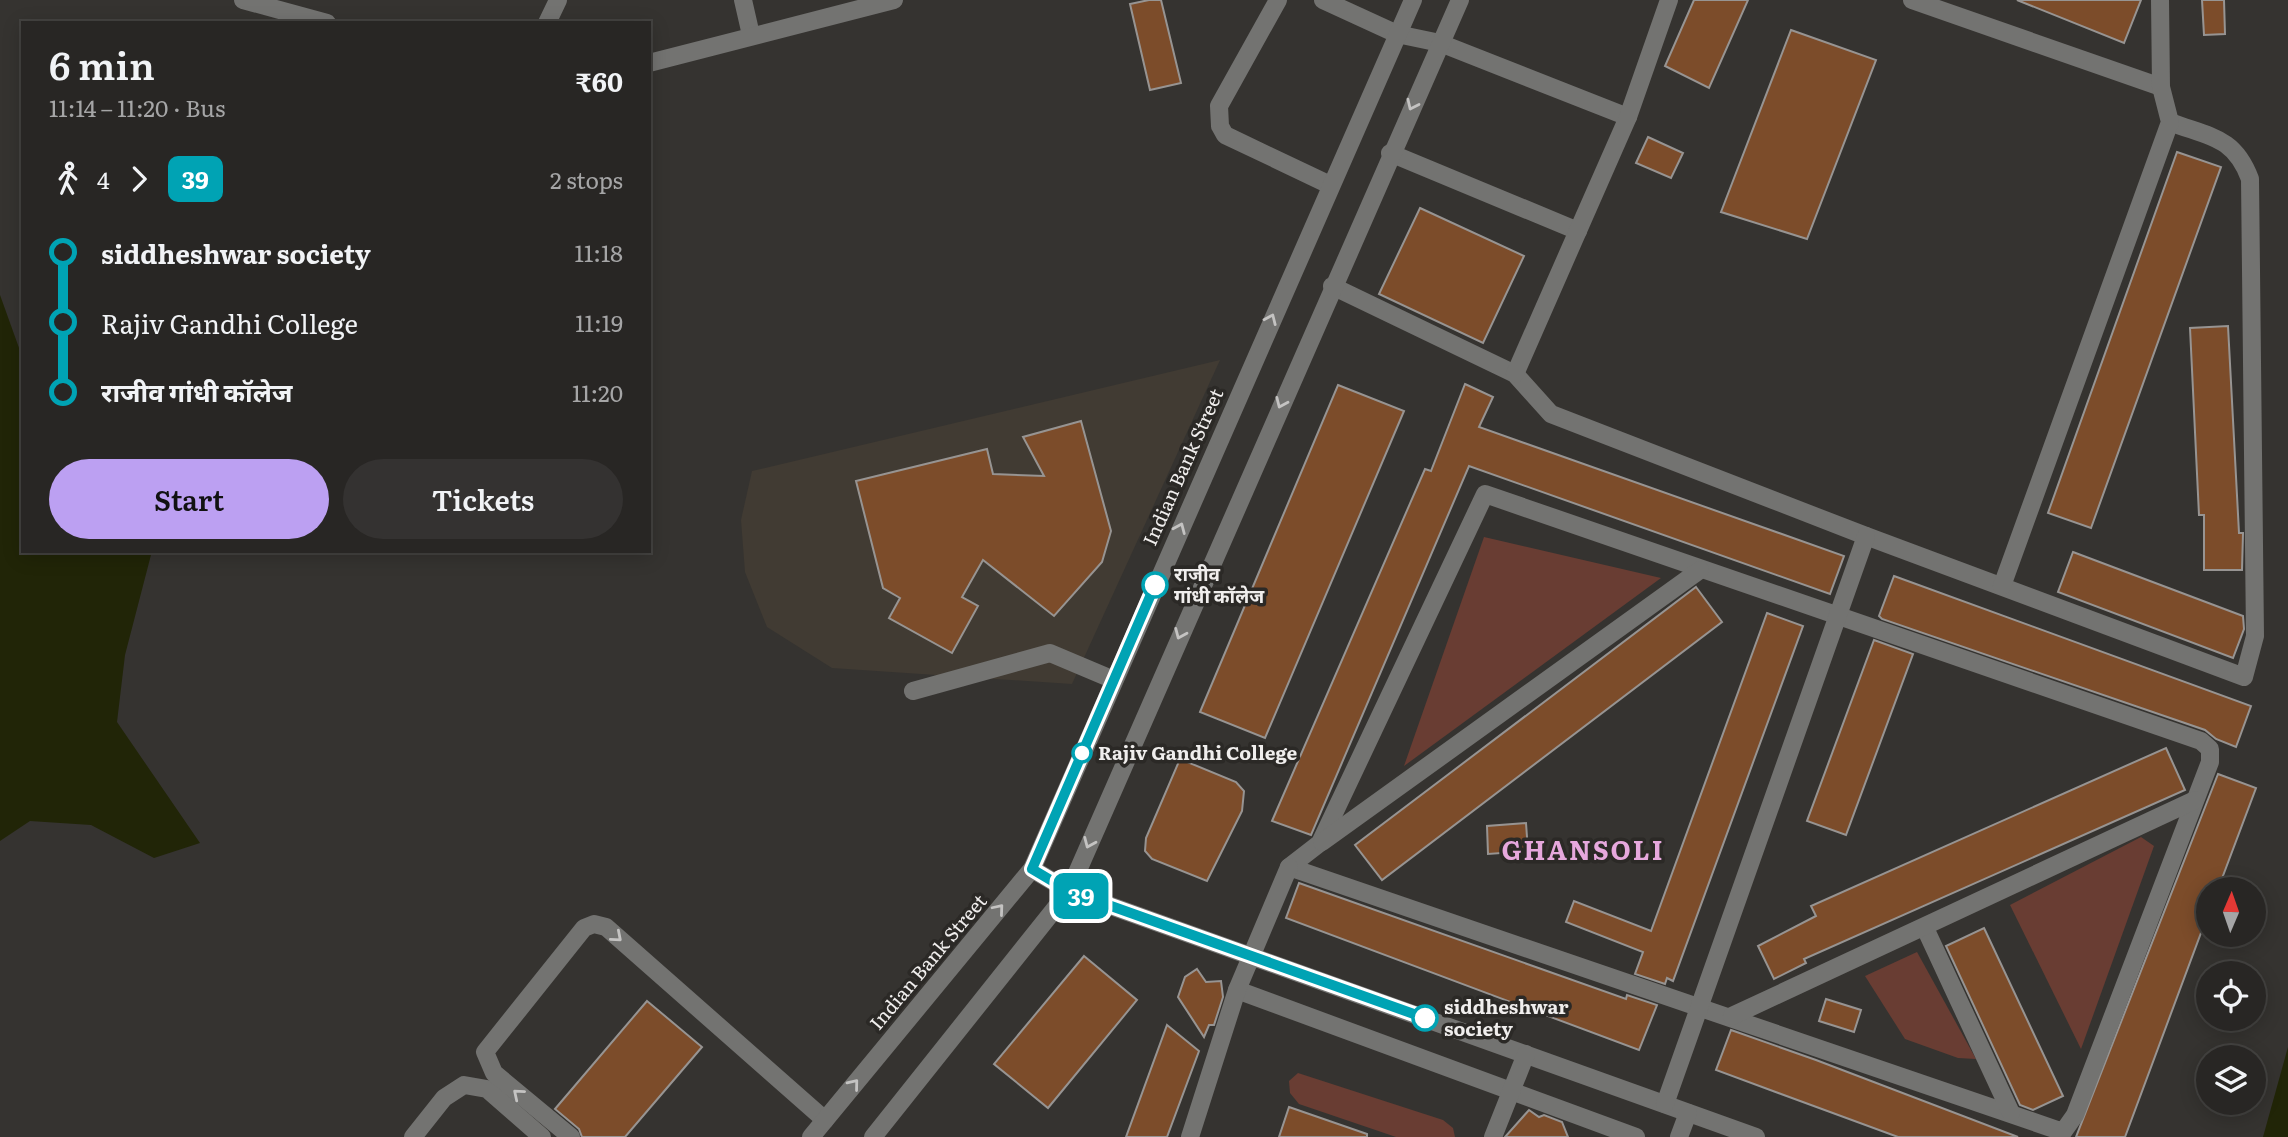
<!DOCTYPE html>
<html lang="en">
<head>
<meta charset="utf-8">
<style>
	:root { --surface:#282624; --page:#343231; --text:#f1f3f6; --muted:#a5a5a6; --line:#444341; --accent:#bca0f2 }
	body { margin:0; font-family:Literata,"Noto Sans Devanagari",serif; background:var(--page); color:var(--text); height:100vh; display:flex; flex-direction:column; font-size:26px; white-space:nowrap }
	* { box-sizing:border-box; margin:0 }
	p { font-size:23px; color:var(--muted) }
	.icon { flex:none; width:38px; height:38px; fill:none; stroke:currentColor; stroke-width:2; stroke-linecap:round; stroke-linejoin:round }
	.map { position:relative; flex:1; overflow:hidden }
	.drawer { position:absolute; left:21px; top:21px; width:630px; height:532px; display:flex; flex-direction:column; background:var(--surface); border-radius:0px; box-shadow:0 4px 18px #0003,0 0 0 2px var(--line) }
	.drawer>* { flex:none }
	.badge { padding:0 14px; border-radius:10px; font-size:24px; line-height:46px }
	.needle { width:46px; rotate:2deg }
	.fabs { position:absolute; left:2196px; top:877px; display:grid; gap:14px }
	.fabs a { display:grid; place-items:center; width:70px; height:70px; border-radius:50%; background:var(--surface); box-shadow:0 4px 18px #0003,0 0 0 2px var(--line); font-size:35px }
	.map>.badge { position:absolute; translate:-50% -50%; box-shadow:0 0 0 4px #fff }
	.legs { display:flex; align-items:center; gap:10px; height:77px; padding:0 28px; font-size:23px }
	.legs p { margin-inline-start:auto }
	.summary { display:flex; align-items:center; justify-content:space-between; height:119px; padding:0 28px }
	h1 { font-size:38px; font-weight:600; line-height:52px }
	.cta { display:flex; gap:14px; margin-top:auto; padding:14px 28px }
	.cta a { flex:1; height:80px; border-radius:42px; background:var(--accent); color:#111; font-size:28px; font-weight:600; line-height:80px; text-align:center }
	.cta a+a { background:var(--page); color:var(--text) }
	ul { padding:0 28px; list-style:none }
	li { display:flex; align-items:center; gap:24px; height:70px; font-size:26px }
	li i { display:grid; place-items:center; width:10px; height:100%; margin:0 9px; background:currentColor }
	li i::after { content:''; width:18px; height:18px; margin:-9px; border:5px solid; border-radius:50%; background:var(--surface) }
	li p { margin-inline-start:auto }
	li:first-child i { background:linear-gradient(#0000 50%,currentColor 0) }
	li:last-child i { background:linear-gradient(currentColor 50%,#0000 0) }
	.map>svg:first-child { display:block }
	.built { fill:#413b33 }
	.green { fill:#693d33 }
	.water { fill:#212507 }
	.building { fill:#7c4c2a; stroke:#979492; stroke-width:2 }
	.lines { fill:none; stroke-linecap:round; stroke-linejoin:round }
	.minor { stroke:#737371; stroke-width:18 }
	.oneway { stroke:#c4c3c2 }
	.line-1-casing { stroke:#fff; stroke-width:16 }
	.line-1 { stroke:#00a3b4; stroke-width:10 }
	.stop-1-dot { fill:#fff; stroke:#00a3b4; stroke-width:3.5 }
	.labels { text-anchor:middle; stroke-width:7; stroke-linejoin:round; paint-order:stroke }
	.street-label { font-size:19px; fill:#f0eeed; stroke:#2b2926 }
	.stop-label { font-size:19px; font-weight:bold; fill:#f0eeed; stroke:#2b2926; text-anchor:start }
	.district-label { font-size:26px; font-weight:bold; letter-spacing:2px; fill:#e6a8dd; stroke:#2b2926 }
</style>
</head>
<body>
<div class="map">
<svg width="2288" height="1137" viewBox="0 0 2288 1137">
	<rect width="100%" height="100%" fill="#353330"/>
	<polygon class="built" points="1220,360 1072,684 832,668 767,627 745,572 741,520 752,471"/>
	<g class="green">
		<polygon points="1484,537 1661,578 1404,766"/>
		<polygon points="2141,837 2154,846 2081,1049 2010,905"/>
		<polygon points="1917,952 1976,1059 1958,1058 1905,1039 1865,976"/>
		<polygon points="1298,1073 1443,1120 1453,1128 1455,1137 1396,1137 1299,1104 1290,1093 1289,1081"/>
	</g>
	<g class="water">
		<polygon points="0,295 23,359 23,551 152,551 125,655 117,722 200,843 154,858 91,825 30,821 0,841"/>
		<polygon points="2288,1047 2288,1137 2263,1137"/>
	</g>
	<g class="building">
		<polygon points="1149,0 1161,0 1181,83 1150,90 1130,4"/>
		<polygon points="1694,0 1748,0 1709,88 1665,66"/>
		<polygon points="2017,0 2141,0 2124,43"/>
		<polygon points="2202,0 2224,0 2225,34 2204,35"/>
		<polygon points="1791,30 1876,60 1807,239 1721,212"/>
		<polygon points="1648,137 1683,153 1671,178 1636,163"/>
		<polygon points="2177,152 2221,167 2091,528 2048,513"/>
		<polygon points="1420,208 1524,256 1483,343 1379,294"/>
		<polygon points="2228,326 2239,533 2243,533 2242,570 2204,570 2204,515 2199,515 2190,328"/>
		<polygon points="1465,384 1493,397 1479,427 1844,556 1830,594 1469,466 1311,835 1272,821 1425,469 1431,471"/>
		<polygon points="1338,385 1404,411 1265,738 1200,712"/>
		<polygon points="1081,421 1111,531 1102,562 1054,616 983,560 962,597 978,606 952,653 889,618 900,598 883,588 856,481 987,449 993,474 1044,476 1023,437"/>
		<polygon points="2073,552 2243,616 2244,629 2233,658 2058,592"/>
		<polygon points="1894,576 2251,706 2236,747 2216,739 2205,730 1882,619 1879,616"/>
		<polygon points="1696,587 1722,622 1382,880 1355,845"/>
		<polygon points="1767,613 1803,626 1673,981 1667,978 1665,984 1635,974 1643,952 1566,922 1574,901 1651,931"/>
		<polygon points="1874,640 1913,654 1846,835 1807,821"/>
		<polygon points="2166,748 2185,790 1804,959 1806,963 1774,979 1758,946 1816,916 1811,906"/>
		<polygon points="1180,759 1236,782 1244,791 1242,811 1207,881 1152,859 1145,851 1146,838"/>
		<polygon points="2218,774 2256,788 2218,889 2208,889 2208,914 2125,1137 2076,1137"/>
		<polygon points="1526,823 1528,851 1488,854 1487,826"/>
		<polygon points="1299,883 1626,999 1627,995 1657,1005 1639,1050 1286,918"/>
		<polygon points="1984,928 2063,1096 2033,1110 2020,1105 1946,946"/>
		<polygon points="1084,956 1137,1000 1048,1108 994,1064"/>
		<polygon points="1197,969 1206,982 1221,981 1223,997 1214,1025 1209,1025 1204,1037 1178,997 1185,977"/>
		<polygon points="1826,999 1861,1010 1854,1032 1819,1021"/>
		<polygon points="647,1001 702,1047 625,1137 582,1137 579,1129 555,1109"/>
		<polygon points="1167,1025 1199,1051 1167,1137 1126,1137"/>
		<polygon points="1731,1030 1816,1060 2018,1137 1898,1137 1716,1070"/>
		<polygon points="1289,1107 1367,1134 1367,1137 1279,1137"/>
		<polygon points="1529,1110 1539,1117 1544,1115 1562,1122 1568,1137 1505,1137"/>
	</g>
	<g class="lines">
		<g class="minor">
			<polyline points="243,0 327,23"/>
			<polyline points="743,0 751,35"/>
			<polyline points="1278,0 1219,106 1220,126 1225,135 1330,185"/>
			<polyline points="1323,0 1397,34 1440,43 1628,117"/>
			<polyline points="1912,0 2161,87"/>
			<polyline points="547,23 558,0"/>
			<polyline points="649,63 894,0"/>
			<polyline points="1390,153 1578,231"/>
			<path d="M1332,286L1515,374L1551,414L1866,536L2244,677L2255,636L2250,179C2234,136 2209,137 2170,122"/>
			<polyline points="1515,374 1628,117 1669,0"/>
			<polygon points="1485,494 2201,741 2210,749 2210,762 2075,1115 2063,1132 1289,867 1320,843"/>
			<polyline points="2002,586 2170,122 2161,87 2160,0"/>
			<polyline points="913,691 1050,653 1114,680"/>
			<polyline points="1322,842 1700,570"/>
			<polyline points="1032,869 1069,891 1756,1137"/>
			<polyline points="1925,928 2011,1113"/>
			<polyline points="1237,990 1636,1137"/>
			<polyline points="1732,1016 2195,800"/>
			<polyline points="1665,1104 1866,536"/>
			<polyline points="413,1137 444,1098 464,1085 487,1089 542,1137"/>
			<polyline points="571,1137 494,1073 485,1052 584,928 594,924 606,927 825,1120"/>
			<polyline points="811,1137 1032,869 1413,0"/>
			<polyline points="873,1137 1069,891 1460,0"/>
			<polyline points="1190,1137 1237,990 1289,867"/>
			<polyline points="1493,1137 1526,1054"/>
			<polyline points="1679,1137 1688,1113"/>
		</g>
	</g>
	<defs><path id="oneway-chevron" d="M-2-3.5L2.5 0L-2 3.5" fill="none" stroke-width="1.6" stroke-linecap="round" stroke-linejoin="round" transform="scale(1.75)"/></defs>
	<g class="oneway">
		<use href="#oneway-chevron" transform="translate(1412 105) rotate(115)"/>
		<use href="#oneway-chevron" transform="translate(1271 319) rotate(-66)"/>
		<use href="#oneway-chevron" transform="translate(1281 403) rotate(114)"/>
		<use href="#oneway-chevron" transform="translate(1180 528) rotate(-67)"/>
		<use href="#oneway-chevron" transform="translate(1180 634) rotate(113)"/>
		<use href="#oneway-chevron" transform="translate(1089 843) rotate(113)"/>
		<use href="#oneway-chevron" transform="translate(999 909) rotate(-50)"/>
		<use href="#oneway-chevron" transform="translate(617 937) rotate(41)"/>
		<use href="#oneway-chevron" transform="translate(854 1084) rotate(-51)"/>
		<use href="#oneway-chevron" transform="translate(518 1094) rotate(-140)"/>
	</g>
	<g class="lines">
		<g class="line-1-casing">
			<polyline id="line-1" points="1155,585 1032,869 1069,891 1425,1018"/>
		</g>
		<use href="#line-1" class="line-1"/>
	</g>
	<g class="stop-1-dot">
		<circle cx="1155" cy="585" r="12"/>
		<circle cx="1082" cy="753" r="9"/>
		<circle cx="1425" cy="1018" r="12"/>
	</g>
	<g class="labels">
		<g class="street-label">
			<text transform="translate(1183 467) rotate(-66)" y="7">Indian Bank Street</text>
			<text transform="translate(928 962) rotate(-50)" y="7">Indian Bank Street</text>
		</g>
		<g class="stop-label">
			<text x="1174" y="581">राजीव<tspan x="1174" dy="22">गांधी कॉलेज</tspan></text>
			<text x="1098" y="760">Rajiv Gandhi College</text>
			<text x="1444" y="1014">siddheshwar<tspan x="1444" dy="22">society</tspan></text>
		</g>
		<g class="district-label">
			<text x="1583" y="860">GHANSOLI</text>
		</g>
	</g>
</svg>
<div class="fabs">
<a><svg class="needle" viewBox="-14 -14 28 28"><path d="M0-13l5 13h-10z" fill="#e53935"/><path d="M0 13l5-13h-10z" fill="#a5a5a6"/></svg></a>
<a><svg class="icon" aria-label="locate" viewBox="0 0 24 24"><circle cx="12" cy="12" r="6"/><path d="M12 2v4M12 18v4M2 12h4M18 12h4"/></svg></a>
<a><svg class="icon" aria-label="layers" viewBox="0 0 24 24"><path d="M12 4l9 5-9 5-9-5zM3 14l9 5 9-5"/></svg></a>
</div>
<b class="badge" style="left:1081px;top:896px;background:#00a3b4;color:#fff">39</b>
<section class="drawer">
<div class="summary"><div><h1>6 min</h1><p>11:14 – 11:20 · Bus</p></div><b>₹60</b></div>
<div class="legs"><svg class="icon" aria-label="walk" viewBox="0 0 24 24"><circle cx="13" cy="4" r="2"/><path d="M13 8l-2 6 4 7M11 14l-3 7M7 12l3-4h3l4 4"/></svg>4<svg class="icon" aria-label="forward" viewBox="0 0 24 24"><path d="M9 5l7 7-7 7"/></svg><b class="badge" style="background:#00a3b4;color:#fff">39</b><p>2 stops</p></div>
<ul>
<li><i style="color:#00a3b4"></i><b>siddheshwar society</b><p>11:18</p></li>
<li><i style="color:#00a3b4"></i><span>Rajiv Gandhi College</span><p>11:19</p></li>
<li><i style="color:#00a3b4"></i><b>राजीव गांधी कॉलेज</b><p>11:20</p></li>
</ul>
<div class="cta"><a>Start</a><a>Tickets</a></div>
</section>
</div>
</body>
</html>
